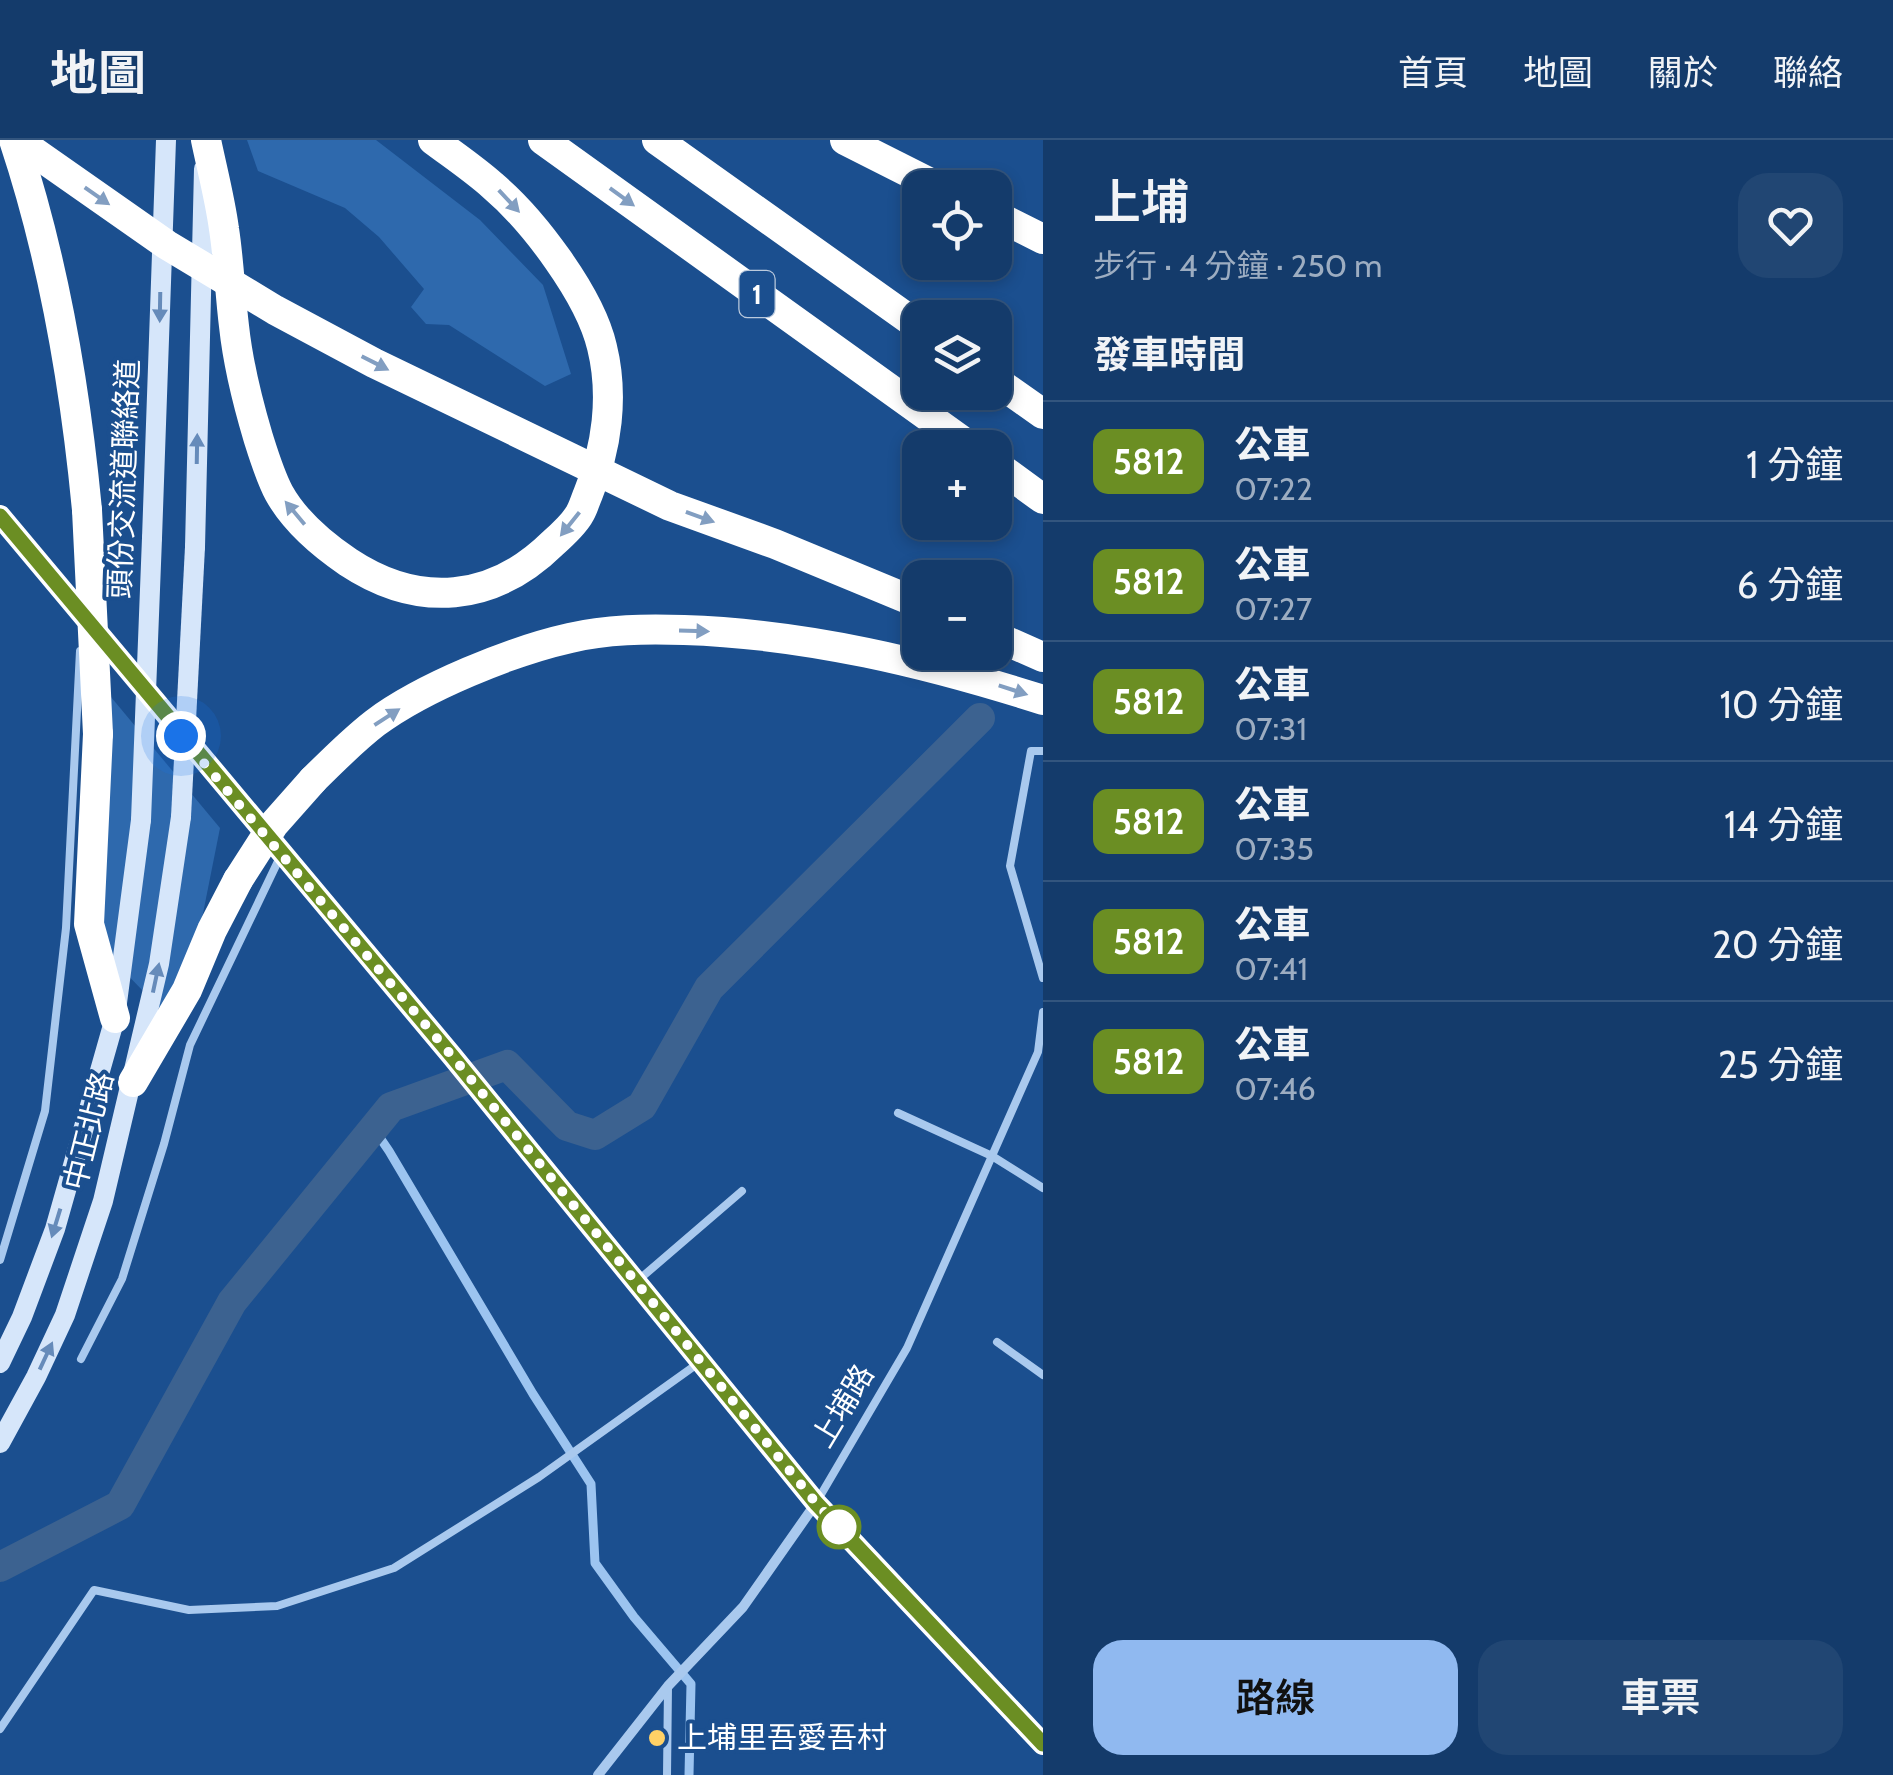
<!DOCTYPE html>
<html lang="zh-TW">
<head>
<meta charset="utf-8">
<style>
	:root { --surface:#143b6b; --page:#214673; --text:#f1f3f6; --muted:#9dadc1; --line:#33557e; --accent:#90b9f0 }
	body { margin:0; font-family:Cabin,"Noto Sans TC",sans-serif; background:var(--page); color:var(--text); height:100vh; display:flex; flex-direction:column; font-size:38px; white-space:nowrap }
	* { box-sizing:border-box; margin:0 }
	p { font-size:32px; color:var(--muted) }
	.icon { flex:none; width:55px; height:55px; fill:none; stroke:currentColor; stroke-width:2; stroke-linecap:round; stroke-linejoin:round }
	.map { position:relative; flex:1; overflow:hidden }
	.sheet { display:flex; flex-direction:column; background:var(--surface); width:850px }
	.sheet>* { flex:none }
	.badge { padding:0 20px; border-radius:15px; font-size:35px; line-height:65px }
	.buttons { position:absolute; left:902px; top:30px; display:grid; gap:20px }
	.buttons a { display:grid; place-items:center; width:110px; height:110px; border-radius:20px; background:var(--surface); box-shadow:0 5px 15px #0003,0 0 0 2px var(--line); font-size:50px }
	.you { position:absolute; width:50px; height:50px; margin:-25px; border:8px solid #fff; border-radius:50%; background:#1a73e8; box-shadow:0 0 0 15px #1a73e833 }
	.map>.badge { position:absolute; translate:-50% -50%; box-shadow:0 0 0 5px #fff }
	h2 { padding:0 50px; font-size:38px; line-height:90px }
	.round { display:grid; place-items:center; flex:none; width:105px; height:105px; border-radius:30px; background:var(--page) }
	.overview { display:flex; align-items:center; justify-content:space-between; height:170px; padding:0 50px }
	h1 { font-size:48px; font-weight:600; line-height:75px }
	.primary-button { display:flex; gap:20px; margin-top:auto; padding:20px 50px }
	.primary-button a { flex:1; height:115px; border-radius:30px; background:var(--accent); color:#111; font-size:40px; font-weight:600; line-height:115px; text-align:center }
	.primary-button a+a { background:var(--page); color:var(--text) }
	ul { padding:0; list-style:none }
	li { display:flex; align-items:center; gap:30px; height:120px; padding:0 50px; border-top:2px solid var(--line) }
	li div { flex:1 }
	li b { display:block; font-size:38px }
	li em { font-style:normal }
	li .badge { min-width:110px; font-weight:700; text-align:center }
	header { display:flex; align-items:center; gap:60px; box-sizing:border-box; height:140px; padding:0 50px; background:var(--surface); border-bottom:2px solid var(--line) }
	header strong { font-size:48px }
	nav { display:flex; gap:55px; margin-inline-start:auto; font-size:35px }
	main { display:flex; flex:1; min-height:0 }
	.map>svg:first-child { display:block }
	.green { fill:#2e69ad }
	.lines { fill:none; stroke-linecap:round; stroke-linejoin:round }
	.stream { stroke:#9cc4f0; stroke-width:9 }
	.canal { stroke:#3c6290; stroke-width:30 }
	.service { stroke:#a9c9ee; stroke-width:8 }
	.minor { stroke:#a9c9ee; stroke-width:10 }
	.tertiary { stroke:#a9c9ee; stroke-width:18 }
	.secondary { stroke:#d6e6fa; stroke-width:20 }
	.motorway { stroke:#fff; stroke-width:30 }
	.secondary-bridge { stroke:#d6e6fa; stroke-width:20 }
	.motorway-bridge { stroke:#fff; stroke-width:30 }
	.oneway { fill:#829ec1 }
	.oneway2 { fill:#668bba }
	.line-casing { stroke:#fff; stroke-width:22 }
	.line { stroke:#6b8e23; stroke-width:15 }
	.walk { stroke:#fff; stroke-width:10; stroke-dasharray:0 18 }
	.stop-dot { fill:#fff; stroke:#6b8e23; stroke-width:5 }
	.poi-dot { fill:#ffd166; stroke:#1b4f8f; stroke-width:4 }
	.labels { text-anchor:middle; stroke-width:8; stroke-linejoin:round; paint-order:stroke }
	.shield { fill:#1b4f8f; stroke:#bbcadd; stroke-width:2.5 }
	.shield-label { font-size:28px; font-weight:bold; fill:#fff }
	.street-label { font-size:30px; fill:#fff; stroke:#1b4f8f }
	.poi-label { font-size:30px; fill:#fff; stroke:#1b4f8f; text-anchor:start }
</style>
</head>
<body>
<header>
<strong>地圖</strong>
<nav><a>首頁</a><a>地圖</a><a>關於</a><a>聯絡</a></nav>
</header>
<main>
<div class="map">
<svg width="1043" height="1635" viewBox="0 0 1043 1635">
	<rect width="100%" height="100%" fill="#1b4f8f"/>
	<g class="green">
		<polygon points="247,0 376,0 480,80 543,145 571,234 545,246 449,185 426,184 411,167 424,149 379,97 345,68 258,31"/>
		<polygon points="86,527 220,688 180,889 79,785"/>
	</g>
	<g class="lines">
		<polyline class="stream" points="374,989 389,1011 533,1254 591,1344 595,1423 634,1477 691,1544 689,1635"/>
		<polyline class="canal" points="0,1427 120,1365 232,1162 391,967 507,925 567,986 595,995 642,966 709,848 980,578"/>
		<g class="service">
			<polyline points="1043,611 1031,611 1010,726 1043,838"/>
			<polyline points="898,973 992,1016 1043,1048"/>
			<polyline points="0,1120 45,971 66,788 80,511"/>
			<polyline points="635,1143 742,1051"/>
			<polyline points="997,1202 1043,1235"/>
			<polyline points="81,1219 122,1139 164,1004 190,905 281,715"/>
			<polyline points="816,1363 907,1208 1038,912 1043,872"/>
			<polyline points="0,1589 94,1450 189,1470 277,1466 394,1428 539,1337 700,1222"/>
			<polyline points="667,1635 668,1546"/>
		</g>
		<polyline class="minor" points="598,1635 668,1546 743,1467 816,1363"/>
		<polyline class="tertiary" points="0,377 452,917 816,1363 1043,1604"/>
		<g class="secondary">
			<polyline points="152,398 166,0"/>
			<polyline points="195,407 204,29"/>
			<polyline points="0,1223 22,1177 55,1089 115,878 141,680"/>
			<polyline points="0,1303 36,1237 65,1175 103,1061 159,824 181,677"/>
		</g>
		<g class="motorway">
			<path d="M14,0C54,120 75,244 87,370"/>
			<path d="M206,0C212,29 220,59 224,89C229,121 230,154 234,186C238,224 247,260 258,297C264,316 270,336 279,353C294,380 323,405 348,422C419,469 493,462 553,403C562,395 573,385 579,375C583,369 585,361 588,354C607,308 614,256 602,207C590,155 533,80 493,46C474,29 453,15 433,0"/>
			<polyline points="543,0 972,308"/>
			<polyline points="657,0 920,187"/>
			<polyline points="845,0 940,48"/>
			<polyline points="995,75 1043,99"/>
			<polyline points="995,240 1043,274"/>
			<polyline points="995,324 1043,359"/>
			<polyline points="995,496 1043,517"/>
			<polyline points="98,594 89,784 115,878"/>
			<path d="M313,640C333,620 353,600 375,583C423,547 512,511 570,498C607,489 646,489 684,490C807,494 927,523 1043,560"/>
			<polyline points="133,942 187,850 212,790 238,740"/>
		</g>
		<g class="secondary-bridge">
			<polyline points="181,677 195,407"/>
			<polyline points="141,680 152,398"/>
		</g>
		<g class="motorway-bridge">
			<polyline points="17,0 167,105 275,170 374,223 670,366 775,404 920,464"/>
			<polyline points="87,370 98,594"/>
			<polyline points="238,740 274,684 313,640"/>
		</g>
	</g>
	<defs><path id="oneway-solid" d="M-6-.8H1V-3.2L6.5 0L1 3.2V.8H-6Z" transform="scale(2.5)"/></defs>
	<g class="oneway">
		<use href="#oneway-solid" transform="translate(97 56) rotate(35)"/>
		<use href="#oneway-solid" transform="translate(622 57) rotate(36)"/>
		<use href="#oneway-solid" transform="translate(509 61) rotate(47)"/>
		<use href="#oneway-solid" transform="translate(375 223) rotate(27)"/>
		<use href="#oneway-solid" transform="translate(295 373) rotate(-130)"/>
		<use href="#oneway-solid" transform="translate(700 377) rotate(20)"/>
		<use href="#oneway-solid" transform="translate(570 384) rotate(129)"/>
		<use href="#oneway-solid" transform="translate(694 491) rotate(2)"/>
		<use href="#oneway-solid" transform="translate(1013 550) rotate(18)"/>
		<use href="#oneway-solid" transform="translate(387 577) rotate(-33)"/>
	</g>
	<g class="oneway2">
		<use href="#oneway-solid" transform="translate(160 167) rotate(91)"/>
		<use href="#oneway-solid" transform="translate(197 309) rotate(-89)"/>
		<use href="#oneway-solid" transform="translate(156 838) rotate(-78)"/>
		<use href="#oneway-solid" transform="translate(56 1083) rotate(107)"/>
		<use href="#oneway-solid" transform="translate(46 1216) rotate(-65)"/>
	</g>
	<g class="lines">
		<g class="line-casing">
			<polyline id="line" points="0,376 452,916 816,1363 1043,1604"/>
		</g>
		<use href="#line" class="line"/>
		<polyline class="walk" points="181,596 452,916 816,1363 841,1390 839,1387"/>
	</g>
	<circle class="stop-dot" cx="839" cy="1387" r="20"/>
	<circle class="poi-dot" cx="657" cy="1598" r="10"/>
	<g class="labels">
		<rect class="shield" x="739.5" y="131" width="35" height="46" rx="8"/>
		<g class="shield-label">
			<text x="757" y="164">1</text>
		</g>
		<g class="street-label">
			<text transform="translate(124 339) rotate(-88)" y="10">頭份交流道聯絡道</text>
			<text transform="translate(89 991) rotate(-76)" y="10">中正北路</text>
			<text transform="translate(843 1266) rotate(-59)" y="10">上埔路</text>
		</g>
		<g class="poi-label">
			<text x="677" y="1608">上埔里吾愛吾村</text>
		</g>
	</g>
</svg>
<div class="buttons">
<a><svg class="icon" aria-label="locate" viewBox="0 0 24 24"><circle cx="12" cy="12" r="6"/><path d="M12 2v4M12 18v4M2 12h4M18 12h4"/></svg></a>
<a><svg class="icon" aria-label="layers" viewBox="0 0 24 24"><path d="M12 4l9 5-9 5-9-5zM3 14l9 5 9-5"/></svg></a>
<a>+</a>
<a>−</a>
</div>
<div class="you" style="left:181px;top:596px"></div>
</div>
<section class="sheet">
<div class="overview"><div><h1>上埔</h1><p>步行 · 4 分鐘 · 250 m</p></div><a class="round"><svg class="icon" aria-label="heart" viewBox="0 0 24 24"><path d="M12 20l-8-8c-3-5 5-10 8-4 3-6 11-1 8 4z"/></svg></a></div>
<h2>發車時間</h2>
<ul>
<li><span class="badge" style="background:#6b8e23;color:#fff">5812</span><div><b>公車</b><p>07:22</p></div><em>1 分鐘</em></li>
<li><span class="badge" style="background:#6b8e23;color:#fff">5812</span><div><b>公車</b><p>07:27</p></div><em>6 分鐘</em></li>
<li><span class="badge" style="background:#6b8e23;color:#fff">5812</span><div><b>公車</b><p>07:31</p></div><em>10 分鐘</em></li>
<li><span class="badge" style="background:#6b8e23;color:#fff">5812</span><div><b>公車</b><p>07:35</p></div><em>14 分鐘</em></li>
<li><span class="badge" style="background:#6b8e23;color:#fff">5812</span><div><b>公車</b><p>07:41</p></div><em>20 分鐘</em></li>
<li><span class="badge" style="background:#6b8e23;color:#fff">5812</span><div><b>公車</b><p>07:46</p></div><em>25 分鐘</em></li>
</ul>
<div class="primary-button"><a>路線</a><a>車票</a></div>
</section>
</main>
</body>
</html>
